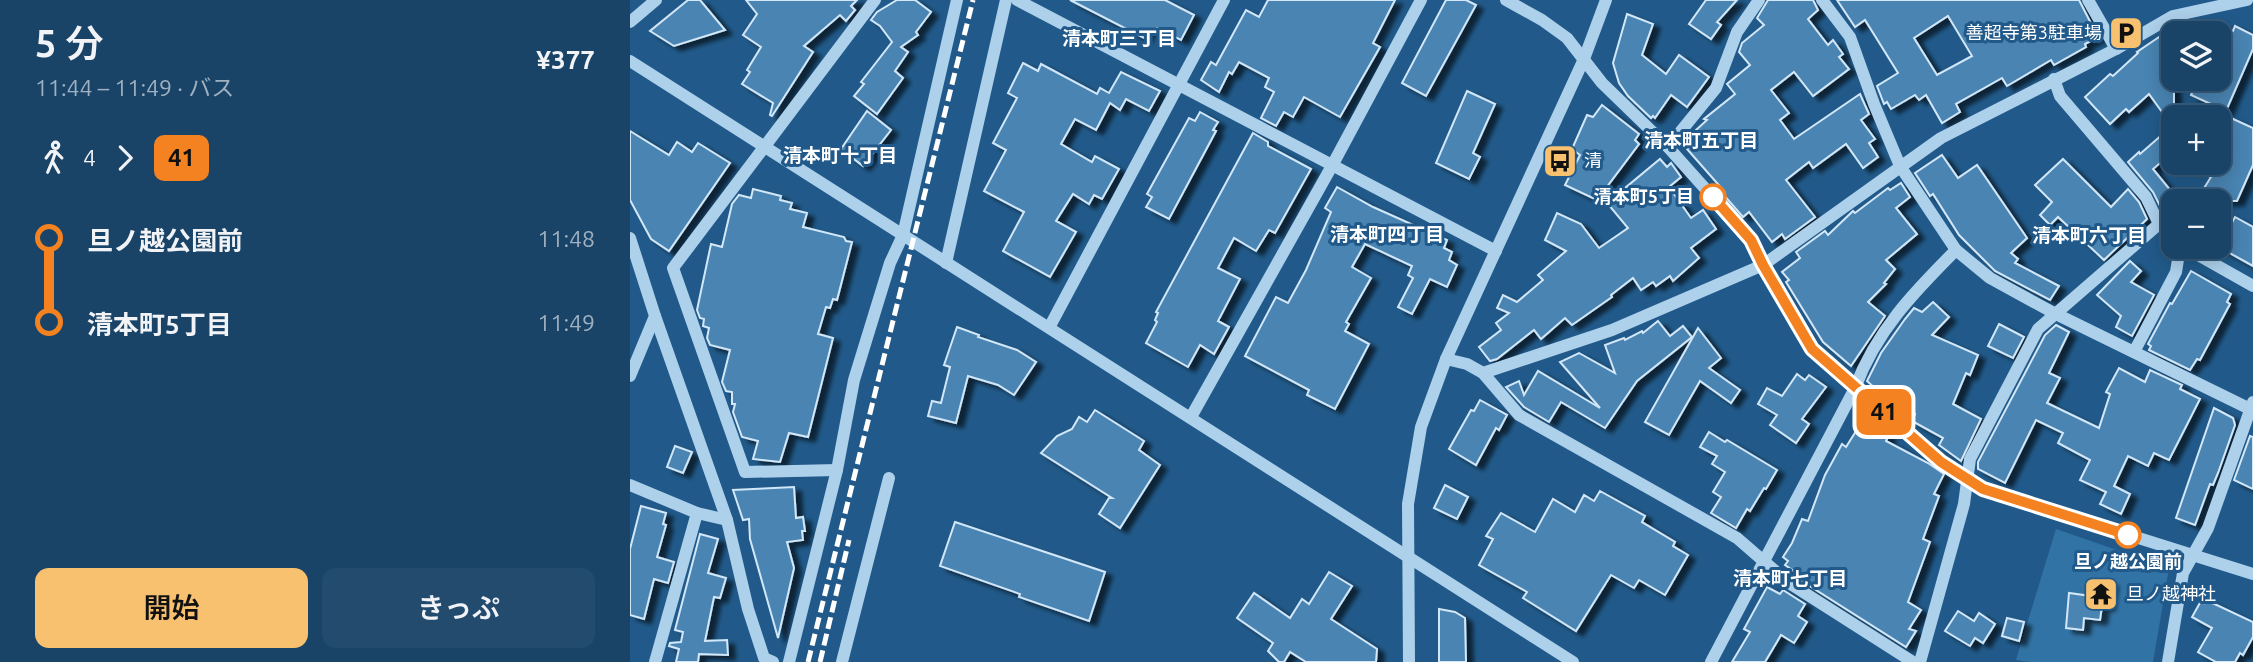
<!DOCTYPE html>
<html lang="ja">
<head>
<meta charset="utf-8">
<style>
	:root { --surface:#194468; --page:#224b6e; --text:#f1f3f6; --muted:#9fb0c0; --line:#375c7c; --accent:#f8c16f }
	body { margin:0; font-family:Ubuntu,"Noto Sans JP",sans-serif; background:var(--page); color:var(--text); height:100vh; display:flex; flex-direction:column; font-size:26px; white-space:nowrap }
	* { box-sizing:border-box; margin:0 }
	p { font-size:23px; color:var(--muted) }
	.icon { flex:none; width:38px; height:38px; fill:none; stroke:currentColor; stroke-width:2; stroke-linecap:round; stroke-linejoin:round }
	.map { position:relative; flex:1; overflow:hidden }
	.panel { display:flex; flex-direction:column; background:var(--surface); width:630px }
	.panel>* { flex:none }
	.badge { padding:0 14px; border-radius:10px; font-size:24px; line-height:46px }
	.fabs { position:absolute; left:1531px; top:21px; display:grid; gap:14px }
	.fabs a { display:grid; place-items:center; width:70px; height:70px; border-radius:14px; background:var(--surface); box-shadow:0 4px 18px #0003,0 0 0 2px var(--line); font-size:35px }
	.map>.badge { position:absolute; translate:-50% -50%; box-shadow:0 0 0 4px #fff }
	.legs { display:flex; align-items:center; gap:10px; height:77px; padding:0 35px; font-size:23px }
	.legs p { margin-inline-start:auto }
	.headline { display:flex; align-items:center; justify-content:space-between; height:119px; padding:0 35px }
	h1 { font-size:38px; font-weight:600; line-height:52px }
	.action { display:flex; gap:14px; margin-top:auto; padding:14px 35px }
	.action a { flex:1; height:80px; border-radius:14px; background:var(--accent); color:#111; font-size:28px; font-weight:600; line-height:80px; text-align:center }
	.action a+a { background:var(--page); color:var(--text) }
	ul { padding:0 35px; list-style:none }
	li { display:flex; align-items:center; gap:24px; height:84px; font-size:26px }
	li i { display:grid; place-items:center; width:10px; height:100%; margin:0 9px; background:currentColor }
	li i::after { content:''; width:18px; height:18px; margin:-9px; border:5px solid; border-radius:50%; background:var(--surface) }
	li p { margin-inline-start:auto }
	li:first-child i { background:linear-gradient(#0000 50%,currentColor 0) }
	li:last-child i { background:linear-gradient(currentColor 50%,#0000 0) }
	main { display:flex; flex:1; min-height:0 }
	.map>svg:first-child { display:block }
	.green { fill:#3273a5 }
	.building { fill:#4a84b2; stroke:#d2e7f8; stroke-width:2; fill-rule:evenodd; filter:url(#shadow) }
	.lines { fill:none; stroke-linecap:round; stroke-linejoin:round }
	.minor { stroke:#add0eb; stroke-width:12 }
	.rail { stroke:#fff; stroke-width:5; stroke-dasharray:12 5; stroke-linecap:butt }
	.line-1-casing { stroke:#fff; stroke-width:16 }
	.line-1 { stroke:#f58220; stroke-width:10 }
	.stop-1-dot { fill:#fff; stroke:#f58220; stroke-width:3.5 }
	.labels { text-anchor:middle; stroke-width:6; stroke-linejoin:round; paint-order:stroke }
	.poi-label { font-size:18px; fill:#fff; stroke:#215a8a; text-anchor:start }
	.stop-label { font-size:18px; font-weight:bold; fill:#fff; stroke:#215a8a; text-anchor:end }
	.neighbourhood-label { font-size:19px; font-weight:bold; fill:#fff; stroke:#215a8a }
</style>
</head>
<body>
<main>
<section class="panel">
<div class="headline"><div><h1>5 分</h1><p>11:44 – 11:49 · バス</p></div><b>¥377</b></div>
<div class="legs"><svg class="icon" aria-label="walk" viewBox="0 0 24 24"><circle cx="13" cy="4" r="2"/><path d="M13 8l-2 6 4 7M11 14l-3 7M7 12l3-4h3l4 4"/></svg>4<svg class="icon" aria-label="forward" viewBox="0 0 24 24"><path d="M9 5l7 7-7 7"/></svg><b class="badge" style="background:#f58220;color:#111">41</b></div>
<ul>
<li><i style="color:#f58220"></i><b>旦ノ越公園前</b><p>11:48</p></li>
<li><i style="color:#f58220"></i><b>清本町5丁目</b><p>11:49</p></li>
</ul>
<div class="action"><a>開始</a><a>きっぷ</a></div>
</section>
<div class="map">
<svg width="1623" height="662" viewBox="0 0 1623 662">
	<defs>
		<filter id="shadow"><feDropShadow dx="7" dy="4.5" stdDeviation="2" flood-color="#0009"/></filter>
	</defs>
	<rect width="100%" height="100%" fill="#215a8a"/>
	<polygon class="green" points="1426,529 1539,568 1523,662 1400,662 1386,660"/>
	<g class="building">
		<polygon points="58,0 70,0 95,30 44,46 20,31"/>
		<polygon points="116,0 227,0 221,6 225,10 216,21 210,15 174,46 183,52 142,116 140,115 143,103 112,84 120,72 117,70 131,47 113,35 127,14"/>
		<polygon points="267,0 285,0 301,12 286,32 288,35 271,47 278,52 265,71 273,78 247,114 224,96 234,84 231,82 262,42 250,26 241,20 247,12"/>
		<polygon points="440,0 535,0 564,15 551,40 527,28 525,32 519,29 514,38"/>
		<polygon points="638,0 765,0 743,43 750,47 710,117 674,97 663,117 654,112 646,126 631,118 644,92 635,87 639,78 609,62 602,74 599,72 589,92 571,80 581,62 586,65 616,10 629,17"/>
		<polygon points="816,0 836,0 846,5 796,96 772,83"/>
		<polygon points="1076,0 1107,0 1087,22 1091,25 1081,39 1059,24"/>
		<polygon points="1138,0 1183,0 1188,10 1178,19 1198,45 1203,40 1213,54 1209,57 1219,69 1183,96 1164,72 1141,90 1159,113 1150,120 1164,139 1230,94 1239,114 1231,120 1245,139 1239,143 1248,157 1233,168 1216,144 1183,168 1179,162 1156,180 1185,217 1155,239 1152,234 1142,242 1119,212 1113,217 1092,193 1094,191 1057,149 1071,136 1066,130 1077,120 1074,119 1105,94 1097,84 1120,65 1109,52 1112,43 1134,25 1127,18"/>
		<path d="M1207,0H1449L1468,37L1455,44L1456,47L1424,65L1421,60L1377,86L1372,78L1326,104L1330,112L1312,123L1296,95L1289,100L1285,95L1261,109L1257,102L1254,104L1247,86L1268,73L1235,20L1225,27ZM1318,16L1342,56L1307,75L1284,38Z"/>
		<polygon points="997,14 1023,24 1012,55 1036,74 1049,55 1079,77 1057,107 1041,95 1025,118 1023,116 1021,118 998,96 989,83 983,63"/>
		<polygon points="1589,25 1603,31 1605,26 1623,35 1623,49 1596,111 1561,95 1568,79 1589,79"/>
		<polygon points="1529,37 1532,41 1544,38 1544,88 1539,86 1544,92 1544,151 1523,169 1546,197 1534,207 1532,204 1530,206 1523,192 1498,162 1509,152 1510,154 1542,126 1519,94 1499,112 1496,109 1480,124 1455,97 1480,74 1483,76 1508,53 1507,52"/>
		<polygon points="393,63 408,71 411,64 467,94 470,88 479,93 491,72 530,91 519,111 496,99 490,110 480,103 466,130 445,119 431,144 462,162 465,156 489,169 472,199 464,195 459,204 443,194 426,221 446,232 420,277 373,251 394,212 354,191 376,150 363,143 387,98 378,93"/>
		<polygon points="837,91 865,104 843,153 850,157 839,179 806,163"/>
		<polygon points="972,105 1009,134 1005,140 1009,144 967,200 935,185 950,155 942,149 957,115 963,117"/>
		<polygon points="237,111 261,130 233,166 211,149"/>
		<polygon points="570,112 588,122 583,130 586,131 539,219 516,207 522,197 517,194 559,118 565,121"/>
		<polygon points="1601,118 1623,128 1623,165 1607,201 1566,201 1581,177 1576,175 1582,163 1589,163 1589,146"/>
		<polygon points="0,131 39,155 47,142 62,152 68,143 100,163 39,251 21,239 0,200"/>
		<polygon points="623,133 638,142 638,146 681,169 645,233 639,230 626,251 604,238 588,268 610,279 588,321 599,327 584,354 570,345 558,367 516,343 527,322 525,320 528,313 526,312"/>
		<polygon points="1312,155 1328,178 1347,165 1397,238 1381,253 1388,259 1385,263 1429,286 1420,300 1365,271 1329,235 1303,194 1300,196 1285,173"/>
		<polygon points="1030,159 1037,167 1041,163 1051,177 1039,187 1061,218 1073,210 1086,229 1061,248 1069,258 1043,281 1040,276 1026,286 1023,282 1011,290 1003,278 981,295 982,297 942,325 935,318 911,339 904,330 867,359 860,361 849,347 871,330 866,323 879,313 867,308 873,295 887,302 913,280 908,275 936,251 915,240 927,213 951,224 969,248 998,228 977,203"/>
		<polygon points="1433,159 1481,207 1498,189 1509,202 1517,219 1474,260 1428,217 1420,225 1410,215 1422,202 1405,185"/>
		<polygon points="1271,183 1280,197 1266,208 1287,234 1256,260 1265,269 1254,283 1256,284 1238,302 1255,316 1221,366 1193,342 1156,282 1159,280 1152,272 1170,258 1166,252 1195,231 1198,235 1223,211 1225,213 1258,188 1260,190"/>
		<polygon points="707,187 743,207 817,240 814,248 822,252 819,260 827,265 817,287 800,279 782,314 768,307 783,278 778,275 782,266 735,244 722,267 741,278 716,322 719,324 715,331 739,344 705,409 677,395 679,390 615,356 646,297 658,303 676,270 701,212 695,208"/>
		<polygon points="123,189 151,196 150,200 162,203 160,209 177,213 173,227 214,237 216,241 222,242 207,300 203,299 200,308 196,307 188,334 203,338 178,437 159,433 150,462 123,459 128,441 112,437 103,412 105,404 102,404 102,392 96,391 92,382 100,350 80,345 77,338 79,328 73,326 74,319 70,318 67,310 81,244 92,247 102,204 109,195 121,198"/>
		<polygon points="1605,217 1623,227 1623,266 1589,247"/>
		<polygon points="1500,261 1511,271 1501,282 1524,295 1502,336 1486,327 1491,316 1467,295"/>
		<polygon points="1561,271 1601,294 1597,302 1600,304 1570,360 1567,359 1560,370 1519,350 1521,346 1518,344 1540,303 1542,304"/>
		<polygon points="1303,302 1319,317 1302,335 1348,355 1340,375 1336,373 1323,404 1351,419 1331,461 1309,445 1313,438 1282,421 1285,414 1256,398 1237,381 1251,353 1275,319 1284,308 1292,312"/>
		<polygon points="1028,321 1040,336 1053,326 1062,337 1007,381 975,428 931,402 919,422 894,407 876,387 889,381 894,395 908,371 970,408 930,362 949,353 985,373 975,345 994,338 995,340 1012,331 1013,333"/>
		<polygon points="1369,324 1394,337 1383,358 1358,346"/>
		<polygon points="1426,325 1439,332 1419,373 1430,378 1417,403 1469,428 1480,394 1476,392 1489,368 1515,382 1520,370 1552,385 1550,389 1570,399 1539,460 1524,453 1518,466 1498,456 1484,486 1500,494 1491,514 1470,504 1476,492 1450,480 1460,460 1428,443 1433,433 1406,420 1375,483 1348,469 1348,462 1415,335"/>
		<polygon points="327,327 349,335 348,337 387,350 406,362 384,395 368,385 338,376 326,423 298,416 302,401 311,403 320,367 314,365"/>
		<polygon points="1068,328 1091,358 1079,368 1110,390 1101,403 1070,381 1039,435 1015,422"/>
		<polygon points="1167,374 1175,380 1179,375 1196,387 1172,419 1179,424 1166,443 1140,425 1147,415 1128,404 1137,388 1152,396"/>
		<polygon points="850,400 877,415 869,430 866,428 846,465 819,449 841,410 844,411"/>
		<polygon points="1584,408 1603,418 1605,425 1588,473 1583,485 1580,484 1565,525 1546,518"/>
		<polygon points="465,410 514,441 509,450 530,465 490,528 469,514 479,498 482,498 411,453 427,436 442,429 449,417 457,422"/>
		<polygon points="1233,420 1259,435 1256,441 1298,463 1314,474 1304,494 1309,496 1293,539 1300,542 1278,602 1291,610 1279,629 1286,631 1276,647 1164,576 1165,572 1155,565 1158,561 1153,557 1162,543 1172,519 1178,521 1195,475 1212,444 1216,447"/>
		<polygon points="1079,432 1095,442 1097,440 1147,470 1136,489 1134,488 1120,511 1117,509 1106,528 1081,513 1091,497 1083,492 1095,472 1082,464 1087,456 1070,447"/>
		<polygon points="1620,436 1623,437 1623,489 1604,480"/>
		<polygon points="45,446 62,452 53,473 37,467"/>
		<polygon points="815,485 838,497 827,519 804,508"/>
		<polygon points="164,487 166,518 173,517 175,531 172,531 173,540 157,542 164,568 148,638 120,539 119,519 113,520 103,490"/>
		<polygon points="970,491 1015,516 1012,522 1045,542 1043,546 1058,555 1035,595 1009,580 1004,588 981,575 946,631 893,598 897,592 849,565 863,539 856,536 871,513 905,532 923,499 945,512 954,495 964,501"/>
		<polygon points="11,506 36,513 33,524 36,525 27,557 44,562 38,583 24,579 14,619 0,615 0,549"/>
		<polygon points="325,522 475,572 459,621 389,597 390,594 310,566"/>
		<polygon points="70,534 88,539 78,573 96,578 90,598 84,597 75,641 97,640 98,655 69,654 68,662 46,662 49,649 39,646 40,643 51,642 53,632 45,630"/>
		<polygon points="699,572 722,586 701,619 747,649 746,662 676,662 660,652 654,662 649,662 638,651 643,643 607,618 624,593 660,618 672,599 679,604"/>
		<polygon points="1463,580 1481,582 1478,606 1472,606 1470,620 1454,618 1453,630 1436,628 1439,593 1461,596"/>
		<polygon points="1137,587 1150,594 1153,590 1175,604 1168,616 1177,622 1164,643 1151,635 1135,662 1102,662 1120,632 1114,629"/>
		<polygon points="1576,600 1623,622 1623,637 1613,655 1610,653 1605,662 1586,662 1568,652 1582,628 1562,617 1571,601 1574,603"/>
		<polygon points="809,609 825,612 835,618 836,662 809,662"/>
		<polygon points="1328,611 1344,621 1349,613 1365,624 1353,643 1345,638 1340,646 1315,631"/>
		<polygon points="1377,618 1394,622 1389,641 1372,636"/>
	</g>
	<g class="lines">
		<g class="minor">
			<polyline points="387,0 866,251"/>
			<polyline points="876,0 912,20 937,38 972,83 1038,147 1121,240 1182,349 1311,462 1353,489 1623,574"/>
			<polyline points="1192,0 1220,37 1244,104 1270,166 1326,250 1360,278 1424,313 1620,409"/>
			<polyline points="1458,0 1486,49"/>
			<polyline points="0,22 26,0"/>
			<polyline points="0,61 943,662"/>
			<polyline points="1424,79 1430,96 1516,197 1529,224 1544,238"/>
			<polyline points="1038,147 1086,88 1107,32 1129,0"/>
			<polyline points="0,238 25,316 0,376"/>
			<polyline points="1554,247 1623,286"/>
			<polyline points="316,263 376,0"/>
			<polyline points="25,316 97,520"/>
			<polyline points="420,326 594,0"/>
			<polyline points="1504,352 1546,272 1550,247"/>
			<polyline points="816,359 837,364 853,373 889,415 1107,538 1159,583 1283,662"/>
			<polyline points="853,373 982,330 1133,265 1311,138 1486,49 1543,16 1617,0"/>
			<polyline points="561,417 703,164 791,0"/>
			<polyline points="207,470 115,472 43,268 245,0"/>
			<polyline points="0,485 67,513 97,520 118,609 134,658 143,662"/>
			<polyline points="25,662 67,513"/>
			<polyline points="159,662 207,470 224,380 260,263 273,235 327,0"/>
			<polyline points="212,662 259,478"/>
			<polyline points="779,662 778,504 791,427 816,359 954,59 976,0"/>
			<path d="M1081,662L1225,388C1246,331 1284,292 1326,250"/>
			<polyline points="1290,662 1334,504 1340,459 1408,329 1529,224"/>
			<polyline points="1538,662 1553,573 1578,528 1623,402"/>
		</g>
		<g class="rail">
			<polyline points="178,662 343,0"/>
			<polyline points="190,662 219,540"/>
		</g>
	</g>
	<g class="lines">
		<g class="line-1-casing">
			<polyline id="line-1" points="1083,197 1121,240 1133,265 1182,349 1311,462 1353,489 1498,535"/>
		</g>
		<use href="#line-1" class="line-1"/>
	</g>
	<defs>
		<g id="parking-square" transform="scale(1.75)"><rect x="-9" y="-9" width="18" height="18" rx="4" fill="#f8c16f" stroke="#215a8a"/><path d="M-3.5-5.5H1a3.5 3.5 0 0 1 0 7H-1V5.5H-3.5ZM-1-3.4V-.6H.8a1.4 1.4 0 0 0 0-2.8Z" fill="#111"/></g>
		<g id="bus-square" transform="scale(1.75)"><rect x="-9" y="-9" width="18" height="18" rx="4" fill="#f8c16f" stroke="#215a8a"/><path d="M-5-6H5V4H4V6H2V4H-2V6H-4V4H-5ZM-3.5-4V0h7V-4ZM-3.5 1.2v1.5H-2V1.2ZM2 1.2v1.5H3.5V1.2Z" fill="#111"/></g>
		<g id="temple-square" transform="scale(1.75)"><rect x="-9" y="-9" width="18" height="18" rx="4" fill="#f8c16f" stroke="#215a8a"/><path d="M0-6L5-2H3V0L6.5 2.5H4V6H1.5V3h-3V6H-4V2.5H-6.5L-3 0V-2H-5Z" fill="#111"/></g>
	</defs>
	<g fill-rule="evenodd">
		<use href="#parking-square" x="1496" y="33"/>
		<use href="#bus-square" x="930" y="161"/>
		<use href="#temple-square" x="1471" y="594"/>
	</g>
	<g class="stop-1-dot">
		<circle cx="1083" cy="197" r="12"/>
		<circle cx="1498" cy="535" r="12"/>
	</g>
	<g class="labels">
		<g class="poi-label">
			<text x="1472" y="39" text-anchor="end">善超寺第3駐車場</text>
			<text x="954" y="167">清</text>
			<text x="1496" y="600">旦ノ越神社</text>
		</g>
		<g class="stop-label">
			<text x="1064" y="203">清本町5丁目</text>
			<text x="1498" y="568" text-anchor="middle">旦ノ越公園前</text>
		</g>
		<g class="neighbourhood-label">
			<text x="489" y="45">清本町三丁目</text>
			<text x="1071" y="147">清本町五丁目</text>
			<text x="210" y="162">清本町十丁目</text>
			<text x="757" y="241">清本町四丁目</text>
			<text x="1459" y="242">清本町六丁目</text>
			<text x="1160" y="585">清本町七丁目</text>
		</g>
	</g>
</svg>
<div class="fabs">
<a><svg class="icon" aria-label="layers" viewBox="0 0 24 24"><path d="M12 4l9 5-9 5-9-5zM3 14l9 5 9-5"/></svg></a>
<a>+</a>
<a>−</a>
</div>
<b class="badge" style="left:1254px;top:412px;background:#f58220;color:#111">41</b>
</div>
</main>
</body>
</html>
